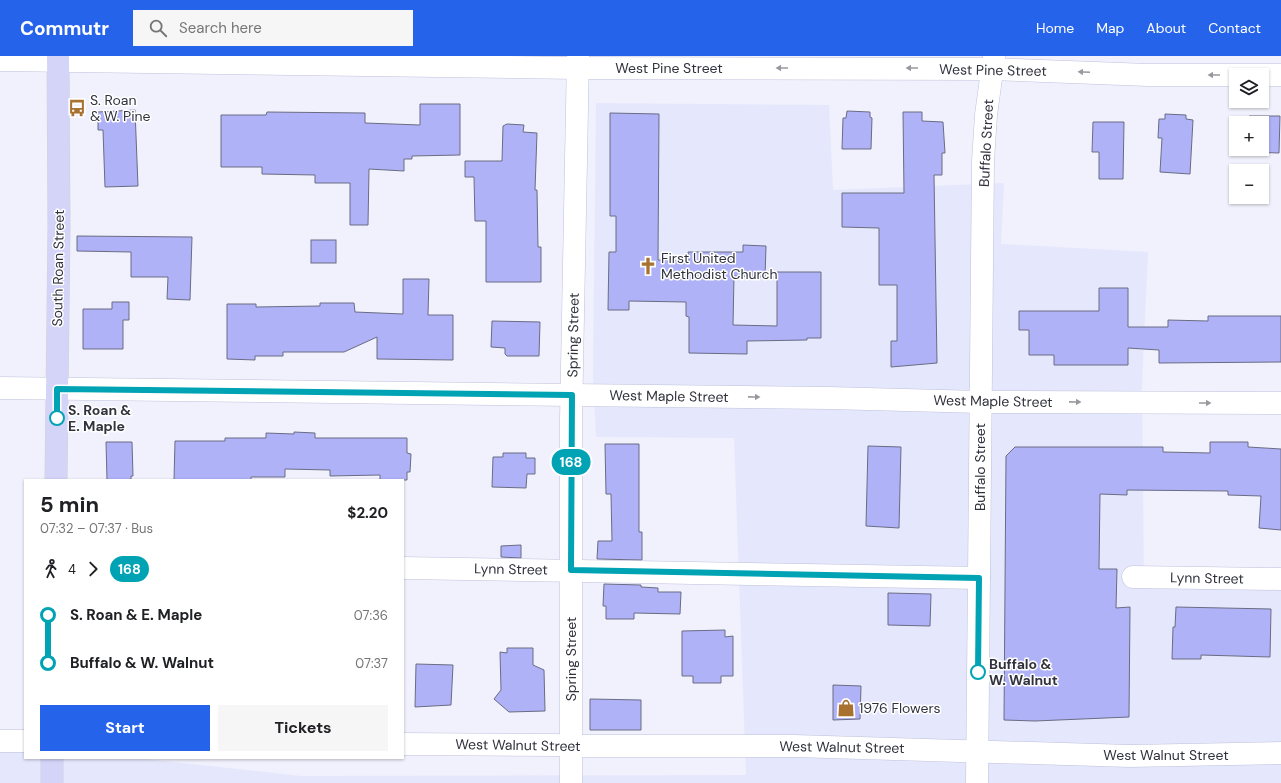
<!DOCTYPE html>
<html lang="en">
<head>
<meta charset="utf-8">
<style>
	:root { --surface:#fff; --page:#f6f6f6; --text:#202124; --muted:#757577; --accent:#2563eb }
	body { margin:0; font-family:"DM Sans",sans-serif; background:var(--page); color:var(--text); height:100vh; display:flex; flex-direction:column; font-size:15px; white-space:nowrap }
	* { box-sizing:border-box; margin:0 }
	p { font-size:13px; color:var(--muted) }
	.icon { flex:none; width:22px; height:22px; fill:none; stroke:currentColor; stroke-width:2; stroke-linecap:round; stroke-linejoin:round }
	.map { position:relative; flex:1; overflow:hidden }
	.details { position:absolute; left:24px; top:423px; width:380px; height:280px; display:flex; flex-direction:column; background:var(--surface); border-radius:0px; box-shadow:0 1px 3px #0004 }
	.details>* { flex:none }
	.badge { padding:0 8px; border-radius:13px; font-size:14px; line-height:26px }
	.controls { position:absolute; left:1229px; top:12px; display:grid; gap:8px }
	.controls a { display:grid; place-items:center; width:40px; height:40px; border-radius:0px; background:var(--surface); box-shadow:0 1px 3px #0004; font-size:20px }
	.map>.badge { position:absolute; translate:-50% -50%; box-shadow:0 0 0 2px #fff }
	.legs { display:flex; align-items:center; gap:6px; height:44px; padding:0 16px; font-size:13px }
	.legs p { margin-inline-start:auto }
	.headline { display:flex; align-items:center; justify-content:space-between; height:68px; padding:0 16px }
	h1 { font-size:22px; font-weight:700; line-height:30px }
	.button { display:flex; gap:8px; margin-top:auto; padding:8px 16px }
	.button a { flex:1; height:46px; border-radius:0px; background:var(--accent); color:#fff; font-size:16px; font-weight:700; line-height:46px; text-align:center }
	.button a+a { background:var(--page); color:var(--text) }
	ul { padding:0 16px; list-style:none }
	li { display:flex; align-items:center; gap:14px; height:48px; font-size:15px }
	li i { display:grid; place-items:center; width:6px; height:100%; margin:0 5px; background:currentColor }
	li i::after { content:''; width:10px; height:10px; margin:-5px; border:3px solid; border-radius:50%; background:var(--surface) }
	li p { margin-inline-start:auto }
	li:first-child i { background:linear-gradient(#0000 50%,currentColor 0) }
	li:last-child i { background:linear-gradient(currentColor 50%,#0000 0) }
	header { display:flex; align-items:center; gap:24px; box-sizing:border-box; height:56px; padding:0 20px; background:var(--accent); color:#fff }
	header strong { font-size:19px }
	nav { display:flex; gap:22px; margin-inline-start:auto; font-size:14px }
	.search { width:280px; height:36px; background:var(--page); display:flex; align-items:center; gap:10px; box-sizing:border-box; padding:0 14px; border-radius:0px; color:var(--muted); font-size:15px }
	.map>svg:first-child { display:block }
	.built { fill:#e5e7fc }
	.building { fill:#afb2f6; stroke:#6a6c85 }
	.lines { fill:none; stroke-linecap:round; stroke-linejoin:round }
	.minor-casing { stroke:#bec1dc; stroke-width:23 }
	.major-casing { stroke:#d2d2d4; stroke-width:23 }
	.minor { stroke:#fff; stroke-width:22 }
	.major { stroke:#d3d4f8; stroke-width:22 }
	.oneway { fill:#98989e }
	.line-1-casing { stroke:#fff; stroke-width:9 }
	.line-1 { stroke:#00a3b4; stroke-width:6 }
	.stop-1-dot { fill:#fff; stroke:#00a3b4; stroke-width:2 }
	.labels { text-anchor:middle; stroke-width:3; stroke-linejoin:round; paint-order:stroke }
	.street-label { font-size:14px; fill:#31323d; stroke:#fff }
	.poi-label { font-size:14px; fill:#31323d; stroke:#fff; text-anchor:start }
	.stop-label { font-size:14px; font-weight:bold; fill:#31323d; stroke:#fff; text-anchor:start }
</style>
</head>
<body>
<header>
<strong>Commutr</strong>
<div class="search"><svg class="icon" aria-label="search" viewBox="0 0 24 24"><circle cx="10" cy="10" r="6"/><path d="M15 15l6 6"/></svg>Search here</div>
<nav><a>Home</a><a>Map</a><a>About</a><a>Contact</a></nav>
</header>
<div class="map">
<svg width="1281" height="727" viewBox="0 0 1281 727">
	<rect width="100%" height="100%" fill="#f0f1fc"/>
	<polygon class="built" points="596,47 829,49 833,134 1004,127 1001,188 1148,196 1142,328 1144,533 1281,533 1281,727 0,727 0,695 25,696 25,702 136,702 301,720 746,719 734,382 596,381 593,321"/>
	<g class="building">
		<polygon points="420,48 460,48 460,99 412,100 412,103 404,103 404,115 369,113 368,169 350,169 350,127 315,127 315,119 262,118 262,111 221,111 221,59 266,59 267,56 365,57 365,67 420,69"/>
		<polygon points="135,54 138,130 105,131 103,74 98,74 98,56"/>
		<polygon points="847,55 870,56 870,61 872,62 871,93 842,93 843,62 846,62"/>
		<polygon points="903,56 922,56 922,65 943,66 945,97 942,97 942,119 934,119 937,307 891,311 891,285 897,285 897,229 879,229 879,172 842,171 842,137 904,137"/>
		<polygon points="610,57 659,58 658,204 689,205 688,196 743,196 743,189 766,190 765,221 734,220 733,269 777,270 777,216 821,216 821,282 807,282 807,284 747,285 747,298 689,297 689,261 686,260 686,246 629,245 629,254 608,254 609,196 616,196 616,160 610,160"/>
		<polygon points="1165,58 1186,59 1186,63 1193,64 1190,118 1160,116 1162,82 1158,82 1159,63 1165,63"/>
		<polygon points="1249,60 1280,60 1279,97 1248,96 1248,93 1262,93 1262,67 1249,67"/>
		<polygon points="1093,66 1124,66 1123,123 1099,123 1099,96 1092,96"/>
		<polygon points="507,68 524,69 523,76 537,77 535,134 537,134 538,191 541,191 541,226 486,226 486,165 475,165 474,121 465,121 465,105 502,105 503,70"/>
		<polygon points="77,180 192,181 190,244 167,243 168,221 131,221 131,196 77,195"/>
		<rect x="311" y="184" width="25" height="23"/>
		<polygon points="403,223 429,223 428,259 453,259 453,304 377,303 377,281 344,296 283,296 283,300 255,300 255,304 227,303 227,248 256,248 256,251 320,250 320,247 354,247 355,256 403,258"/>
		<polygon points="1099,232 1128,232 1128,271 1168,271 1168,264 1208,265 1208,260 1281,260 1281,306 1159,307 1159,294 1128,292 1128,309 1054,309 1054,299 1029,299 1029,274 1019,274 1019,255 1099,255"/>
		<polygon points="112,246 129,246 129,264 123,264 123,293 83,293 83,253 112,253"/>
		<polygon points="492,265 540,266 539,300 507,300 505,298 505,292 491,291"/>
		<polygon points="294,376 315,377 315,382 407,382 407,397 411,398 410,416 407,416 407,424 380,424 380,419 330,420 330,414 285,413 285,421 251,421 251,424 174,424 175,385 225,385 225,382 266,382 266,377 294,378"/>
		<polygon points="106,386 132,386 133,420 131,420 131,424 107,424"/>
		<polygon points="1210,386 1248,386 1248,391 1281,393 1281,474 1259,472 1261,440 1228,439 1228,435 1127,434 1127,439 1100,438 1099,513 1117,513 1116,552 1130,551 1129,661 1035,665 1004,664 1006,400 1015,391 1163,391 1163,396 1210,397"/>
		<polygon points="605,388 639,388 639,476 642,476 642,504 597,503 598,485 612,485 611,438 606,438"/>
		<polygon points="868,390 901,391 899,472 866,470"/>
		<polygon points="503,397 526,397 526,402 535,402 535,418 527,418 526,432 492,431 493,401 503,401"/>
		<polygon points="521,489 521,502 501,501 501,490"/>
		<polygon points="604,528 641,529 641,531 658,532 658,536 681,536 680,558 634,557 634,563 606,563 606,550 603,550"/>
		<polygon points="888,537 931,538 930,570 888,569"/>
		<polygon points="1176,551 1271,553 1270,601 1201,599 1201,603 1172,603 1173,571 1175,571"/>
		<polygon points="725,574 725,581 733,580 733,620 721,620 721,627 693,627 693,620 682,620 682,575"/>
		<polygon points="507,592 533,592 533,609 544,614 545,655 509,656 494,643 501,634 500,596 507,597"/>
		<polygon points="416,608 453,609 451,649 415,651"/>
		<polygon points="833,629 861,630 860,663 833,664"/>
		<polygon points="590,643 641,644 641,674 590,674"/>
	</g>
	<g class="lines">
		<g class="minor-casing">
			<g id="minor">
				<polyline points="0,4 578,12 991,13 1148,19 1281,19"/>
				<polyline points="0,332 829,342 981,346 1281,347"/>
				<polyline points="403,512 979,522"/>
				<polyline points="1133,521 1281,523"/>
				<polyline points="0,685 25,685"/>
				<polyline points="403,688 556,689 571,690 794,690 1130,700 1281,697"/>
				<polyline points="571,727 571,364 578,0"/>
				<polyline points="977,727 983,105 986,59 994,0"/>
			</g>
		</g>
		<g class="major-casing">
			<g id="major">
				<polyline points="56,424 59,172 58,0"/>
				<polyline points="52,727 52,702"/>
			</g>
		</g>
		<use href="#minor" class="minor"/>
		<use href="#major" class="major"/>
	</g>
	<defs><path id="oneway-solid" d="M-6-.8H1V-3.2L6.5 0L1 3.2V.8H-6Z"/></defs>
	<g class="oneway">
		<use href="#oneway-solid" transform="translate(782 12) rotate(-180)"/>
		<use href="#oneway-solid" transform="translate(912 12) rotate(-180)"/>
		<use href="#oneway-solid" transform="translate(1084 16) rotate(-178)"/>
		<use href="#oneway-solid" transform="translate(1214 19) rotate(-180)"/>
		<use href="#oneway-solid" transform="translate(754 341) rotate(1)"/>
		<use href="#oneway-solid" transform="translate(1075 346) rotate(1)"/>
		<use href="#oneway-solid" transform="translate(1205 347)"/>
	</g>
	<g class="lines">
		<g class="line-1-casing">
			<polyline id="line-1" points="57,362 57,333 572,339 571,514 979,522 978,616"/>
		</g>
		<use href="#line-1" class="line-1"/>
	</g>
	<defs>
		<g id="bus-bare" transform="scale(1.38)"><path d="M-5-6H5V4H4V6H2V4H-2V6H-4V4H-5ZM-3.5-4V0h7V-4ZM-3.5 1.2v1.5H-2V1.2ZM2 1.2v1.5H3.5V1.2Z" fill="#a9712f" stroke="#fff" stroke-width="2.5" paint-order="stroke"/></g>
		<g id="church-bare" transform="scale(1.38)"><path d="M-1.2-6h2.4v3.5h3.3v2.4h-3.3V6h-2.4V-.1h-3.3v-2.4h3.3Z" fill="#a9712f" stroke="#fff" stroke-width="2.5" paint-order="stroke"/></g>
		<g id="shop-bare" transform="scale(1.38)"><path d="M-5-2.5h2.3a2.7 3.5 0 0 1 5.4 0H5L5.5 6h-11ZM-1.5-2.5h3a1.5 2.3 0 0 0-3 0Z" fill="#a9712f" stroke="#fff" stroke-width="2.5" paint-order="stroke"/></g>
	</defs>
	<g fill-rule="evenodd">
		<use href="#bus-bare" x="77" y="52"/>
		<use href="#church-bare" x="648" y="210"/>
		<use href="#shop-bare" x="846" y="652"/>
	</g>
	<g class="stop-1-dot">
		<circle cx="57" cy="362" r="7"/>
		<circle cx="978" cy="616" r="7"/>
	</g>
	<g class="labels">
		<g class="street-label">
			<text x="669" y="17">West Pine Street</text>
			<text transform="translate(993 14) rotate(1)" y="5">West Pine Street</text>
			<text transform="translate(986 87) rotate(-87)" y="5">Buffalo Street</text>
			<text transform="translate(58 212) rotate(-89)" y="5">South Roan Street</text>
			<text transform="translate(573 279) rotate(-89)" y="5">Spring Street</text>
			<text transform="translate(669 340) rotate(1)" y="5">West Maple Street</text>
			<text transform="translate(993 345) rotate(1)" y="5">West Maple Street</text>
			<text transform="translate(980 411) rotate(-90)" y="5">Buffalo Street</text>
			<text transform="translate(511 513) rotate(1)" y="5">Lynn Street</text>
			<text transform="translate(1207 522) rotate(1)" y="5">Lynn Street</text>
			<text transform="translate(571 603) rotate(-90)" y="5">Spring Street</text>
			<text transform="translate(518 689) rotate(1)" y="5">West Walnut Street</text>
			<text transform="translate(842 691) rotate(1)" y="5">West Walnut Street</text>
			<text x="1166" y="704">West Walnut Street</text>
		</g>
		<g class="poi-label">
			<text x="90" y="49">S. Roan<tspan x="90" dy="16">&amp; W. Pine</tspan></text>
			<text x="661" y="207">First United<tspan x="661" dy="16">Methodist Church</tspan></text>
			<text x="859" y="657">1976 Flowers</text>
		</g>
		<g class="stop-label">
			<text x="68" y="359">S. Roan &amp;<tspan x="68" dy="16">E. Maple</tspan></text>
			<text x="989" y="613">Buffalo &amp;<tspan x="989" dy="16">W. Walnut</tspan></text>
		</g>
	</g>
</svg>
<div class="controls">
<a><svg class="icon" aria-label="layers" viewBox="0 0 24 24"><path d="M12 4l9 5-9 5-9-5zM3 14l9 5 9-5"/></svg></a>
<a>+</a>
<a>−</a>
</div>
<b class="badge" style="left:571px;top:406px;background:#00a3b4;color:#fff">168</b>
<section class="details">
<div class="headline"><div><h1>5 min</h1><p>07:32 – 07:37 · Bus</p></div><b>$2.20</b></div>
<div class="legs"><svg class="icon" aria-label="walk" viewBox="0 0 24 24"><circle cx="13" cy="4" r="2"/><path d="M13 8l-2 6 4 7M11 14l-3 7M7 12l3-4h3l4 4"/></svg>4<svg class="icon" aria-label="forward" viewBox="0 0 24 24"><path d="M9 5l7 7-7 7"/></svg><b class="badge" style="background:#00a3b4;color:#fff">168</b></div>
<ul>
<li><i style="color:#00a3b4"></i><b>S. Roan &amp; E. Maple</b><p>07:36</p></li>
<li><i style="color:#00a3b4"></i><b>Buffalo &amp; W. Walnut</b><p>07:37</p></li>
</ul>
<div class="button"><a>Start</a><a>Tickets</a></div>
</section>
</div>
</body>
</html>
